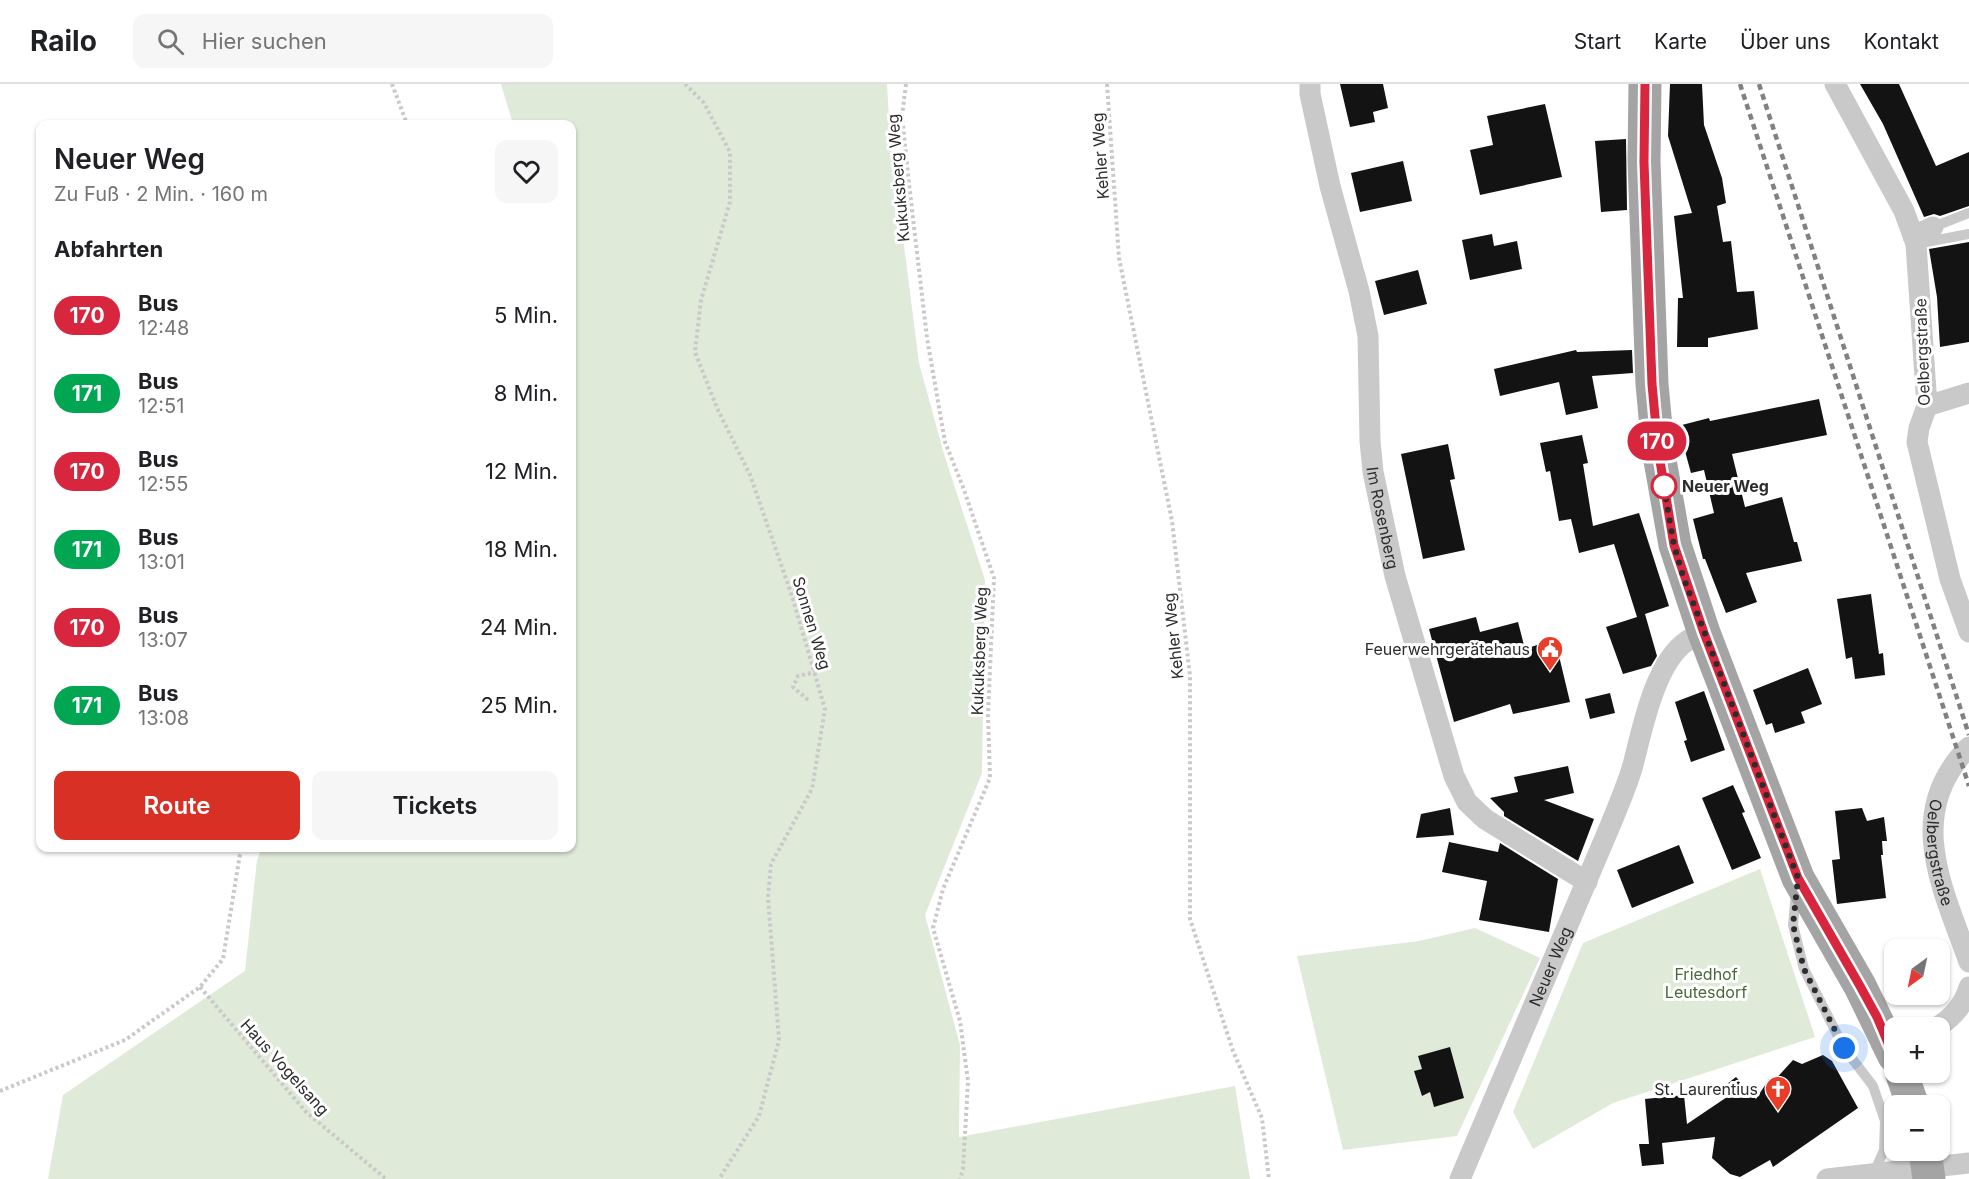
<!DOCTYPE html>
<html lang="de">
<head>
<meta charset="utf-8">
<style>
	:root { --surface:#fff; --page:#f6f6f6; --text:#202124; --muted:#757577; --line:#e0e0e0; --accent:#d93025 }
	body { margin:0; font-family:Inter,sans-serif; background:var(--page); color:var(--text); height:100vh; display:flex; flex-direction:column; font-size:22px; white-space:nowrap }
	* { box-sizing:border-box; margin:0 }
	p { font-size:20px; color:var(--muted) }
	.icon { flex:none; width:33px; height:33px; fill:none; stroke:currentColor; stroke-width:2; stroke-linecap:round; stroke-linejoin:round }
	.map { position:relative; flex:1; overflow:hidden }
	.panel { position:absolute; left:36px; top:36px; width:540px; height:732px; display:flex; flex-direction:column; background:var(--surface); border-radius:12px; box-shadow:0 2px 4px #0004 }
	.panel>* { flex:none }
	.badge { padding:0 12px; border-radius:20px; font-size:21px; line-height:39px }
	.needle { width:39px; rotate:213deg }
	.controls { position:absolute; left:1884px; top:855px; display:grid; gap:12px }
	.controls a { display:grid; place-items:center; width:66px; height:66px; border-radius:12px; background:var(--surface); box-shadow:0 2px 4px #0004; font-size:30px }
	.you { position:absolute; width:30px; height:30px; margin:-15px; border:4px solid #fff; border-radius:50%; background:#1a73e8; box-shadow:0 0 0 9px #1a73e833 }
	.map>.badge { position:absolute; translate:-50% -50%; box-shadow:0 0 0 3px #fff }
	h2 { padding:0 18px; font-size:22px; line-height:54px }
	.round { display:grid; place-items:center; flex:none; width:63px; height:63px; border-radius:12px; background:var(--page) }
	.overview { display:flex; align-items:center; justify-content:space-between; height:102px; padding:0 18px }
	h1 { font-size:28px; font-weight:600; line-height:45px }
	.action { display:flex; gap:12px; margin-top:auto; padding:12px 18px }
	.action a { flex:1; height:69px; border-radius:12px; background:var(--accent); color:#fff; font-size:24px; font-weight:600; line-height:69px; text-align:center }
	.action a+a { background:var(--page); color:var(--text) }
	ul { padding:0; list-style:none }
	li { display:flex; align-items:center; gap:18px; height:78px; padding:0 18px }
	li div { flex:1 }
	li b { display:block; font-size:22px }
	li em { font-style:normal }
	li .badge { min-width:66px; font-weight:700; text-align:center }
	header { display:flex; align-items:center; gap:36px; box-sizing:border-box; height:84px; padding:0 30px; background:var(--surface); border-bottom:2px solid var(--line) }
	header strong { font-size:28px }
	nav { display:flex; gap:33px; margin-inline-start:auto; font-size:21px }
	.search { width:420px; height:54px; background:var(--page); display:flex; align-items:center; gap:15px; box-sizing:border-box; padding:0 21px; border-radius:12px; color:var(--muted); font-size:22px }
	.map>svg:first-child { display:block }
	.green { fill:#dfead9 }
	.building { fill:#131313 }
	.lines { fill:none; stroke-linecap:round; stroke-linejoin:round }
	.path { stroke:#c9c9c9; stroke-width:4; stroke-dasharray:3 3; stroke-linecap:butt }
	.service { stroke:#c9c9c9; stroke-width:10 }
	.minor { stroke:#c9c9c9; stroke-width:21 }
	.primary { stroke:#a4a4a4; stroke-width:33 }
	.rail { stroke:#818181; stroke-width:4.5; stroke-dasharray:6 4.5; stroke-linecap:butt }
	.line-casing { stroke:#fff; stroke-width:14 }
	.line { stroke:#d7263d; stroke-width:9 }
	.walk { stroke:#2c2c2c; stroke-width:6; stroke-dasharray:0 10.8 }
	.stop-dot { fill:#fff; stroke:#d7263d; stroke-width:3 }
	.labels { text-anchor:middle; stroke-width:6; stroke-linejoin:round; paint-order:stroke }
	.street-label { font-size:16px; fill:#2c2c2c; stroke:#fff }
	.stop-label { font-size:16px; font-weight:bold; fill:#2c2c2c; stroke:#fff; text-anchor:start }
	.poi-label { font-size:16px; fill:#2c2c2c; stroke:#fff; text-anchor:end }
	.park-label { font-size:16px; fill:#476839; stroke:#fff }
</style>
</head>
<body>
<header>
<strong>Railo</strong>
<div class="search"><svg class="icon" aria-label="search" viewBox="0 0 24 24"><circle cx="10" cy="10" r="6"/><path d="M15 15l6 6"/></svg>Hier suchen</div>
<nav><a>Start</a><a>Karte</a><a>Über uns</a><a>Kontakt</a></nav>
</header>
<div class="map">
<svg width="1969" height="1095" viewBox="0 0 1969 1095">
	<rect width="100%" height="100%" fill="#fff"/>
	<g class="green">
		<polygon points="501,0 887,0 890,51 919,279 944,370 985,496 982,689 925,831 960,961 959,1053 1235,1002 1250,1095 48,1095 63,1011 245,887 257,776 262,764 572,764 572,40 513,40"/>
		<polygon points="1760,785 1815,953 1613,1019 1533,1065 1513,1028 1583,859"/>
		<polygon points="1475,844 1540,874 1457,1052 1343,1066 1297,872 1419,857"/>
	</g>
	<g class="building">
		<polygon points="1340,0 1383,0 1388,24 1373,28 1375,38 1350,43"/>
		<polygon points="1670,0 1702,0 1704,41 1722,94 1726,119 1717,122 1723,158 1731,157 1737,208 1754,207 1758,245 1708,254 1708,263 1677,263 1678,214 1683,214 1674,132 1692,129 1668,52"/>
		<polygon points="1860,0 1899,0 1936,82 1969,68 1969,122 1940,132 1934,130 1924,133 1883,40"/>
		<polygon points="1545,20 1562,93 1480,111 1470,66 1493,61 1487,32"/>
		<polygon points="1626,55 1627,126 1601,128 1595,57"/>
		<polygon points="1403,77 1412,117 1360,128 1351,89"/>
		<polygon points="1492,150 1494,162 1517,157 1522,185 1470,196 1462,156"/>
		<polygon points="1969,158 1969,258 1940,263 1937,213 1929,165"/>
		<polygon points="1418,186 1427,220 1384,231 1375,197"/>
		<polygon points="1576,266 1577,268 1632,266 1633,289 1592,292 1598,324 1566,331 1559,298 1500,312 1494,285"/>
		<polygon points="1819,315 1827,351 1732,370 1745,423 1782,413 1794,458 1797,458 1802,477 1746,489 1757,518 1726,529 1705,475 1703,475 1693,435 1714,429 1704,386 1691,389 1678,342 1709,334 1710,337"/>
		<polygon points="1582,351 1588,379 1583,380 1593,442 1639,429 1669,522 1645,530 1657,572 1651,582 1623,590 1606,543 1637,533 1614,460 1579,469 1571,435 1559,437 1550,387 1546,388 1540,359"/>
		<polygon points="1448,360 1455,395 1450,396 1465,466 1423,475 1401,370"/>
		<polygon points="1871,510 1879,570 1883,569 1885,591 1855,595 1852,573 1846,575 1837,515"/>
		<polygon points="1476,533 1480,548 1518,538 1525,565 1555,555 1570,618 1513,630 1510,620 1454,638 1429,545"/>
		<polygon points="1808,584 1822,620 1801,628 1805,639 1775,649 1772,639 1766,641 1753,606"/>
		<polygon points="1704,607 1725,666 1691,678 1684,657 1687,656 1675,618"/>
		<polygon points="1610,609 1615,629 1590,635 1585,615"/>
		<polygon points="1568,682 1574,709 1544,716 1594,735 1578,777 1504,732 1504,728 1490,714 1518,708 1514,693"/>
		<polygon points="1733,701 1745,728 1742,729 1761,774 1732,786 1702,714"/>
		<polygon points="1450,724 1454,751 1416,754 1421,730"/>
		<polygon points="1862,724 1867,737 1884,733 1887,757 1882,757 1883,771 1881,771 1886,814 1837,820 1832,776 1840,775 1835,727"/>
		<polygon points="1449,758 1498,768 1500,759 1558,795 1549,848 1479,836 1487,797 1442,788"/>
		<polygon points="1679,761 1694,799 1632,824 1617,786"/>
		<polygon points="1450,963 1464,1014 1434,1023 1430,1008 1422,1012 1414,987 1422,985 1418,972"/>
		<polygon points="1823,971 1832,977 1858,1024 1773,1083 1770,1076 1740,1093 1730,1090 1712,1074 1715,1053 1662,1059 1664,1080 1642,1082 1639,1060 1649,1060 1645,1015 1684,1011 1687,1040 1727,1013 1723,1003 1736,993 1756,1015 1769,995 1773,998 1793,976 1802,980"/>
	</g>
	<g class="lines">
		<g class="path">
			<polyline points="392,0 407,40"/>
			<polyline points="685,0 704,19 730,68 730,118 701,216 695,268 717,324 750,391 792,512 825,625 812,705 771,780 768,813 779,956 759,1032 719,1095"/>
			<polyline points="906,0 902,32 909,100 927,254 945,358 963,403 994,494 988,631 990,694 943,805 933,844 960,937 968,997 963,1085 960,1095"/>
			<polyline points="1107,0 1119,174 1172,437 1190,592 1190,835 1233,967 1262,1034 1269,1095"/>
			<polyline points="808,616 793,603 798,592 815,588"/>
			<polyline points="200,903 306,1028 386,1095"/>
			<polyline points="0,1007 125,956 200,903 223,875 241,764"/>
		</g>
		<g class="service">
			<polyline points="1933,143 1969,129"/>
			<polyline points="1916,160 1969,150"/>
			<polyline points="1796,809 1793,841 1804,885 1844,964 1873,1002 1885,1037 1884,1066 1874,1089"/>
		</g>
		<g class="minor">
			<path id="s1" d="M1310,0V10L1330,102L1359,207L1368,252L1370,357L1373,388L1395,492L1454,692L1467,718L1485,735L1587,798"/>
			<polyline points="1835,0 1904,127 1916,160 1927,322 1919,344 1917,358 1950,495 1969,548"/>
			<polyline points="1913,152 1933,143"/>
			<polyline points="1927,322 1969,309"/>
			<path id="s2" d="M1969,663C1903,729 1943,805 1969,878"/>
			<path d="M1936,944C1952,934 1964,921 1969,903"/>
			<path id="s3" d="M1460,1095L1610,742C1618,722 1627,702 1633,681C1642,646 1655,578 1687,557C1692,553 1699,552 1704,549"/>
			<polyline points="1827,1095 1969,1079"/>
		</g>
		<g class="primary">
			<polyline points="1645,0 1644,77 1652,300 1658,365 1675,461 1704,549 1798,794 1860,902 1894,972"/>
			<polyline points="1901,988 1913,1022"/>
			<polyline points="1925,1066 1929,1095"/>
		</g>
		<g class="rail">
			<polyline points="1740,0 1969,702"/>
			<polyline points="1759,0 1969,651"/>
		</g>
	</g>
	<g class="lines">
		<g class="line-casing">
			<polyline id="line" points="1645,0 1644,78 1652,300 1658,365 1674,461 1704,549 1798,794 1860,902 1877,933 1894,973"/>
		</g>
		<use href="#line" class="line"/>
		<polyline class="walk" points="1664,402 1663,398 1674,461 1683,492 1798,794 1793,841 1804,885 1844,964"/>
	</g>
	<defs>
		<g id="civic-pin" transform="scale(1.35)"><path d="M0 17L-7.5 6A9.5 9.5 0 1 1 7.5 6Z" fill="#e83d29" stroke="#fff"/><path d="M-.6-6.5H3V-4.5H.6V-3L4-1V1h2V6H-6V1h2V-1L-.6-3ZM-1.2 2.5V6h2.4V2.5Z" fill="#fff"/></g>
		<g id="church-pin" transform="scale(1.35)"><path d="M0 17L-7.5 6A9.5 9.5 0 1 1 7.5 6Z" fill="#e83d29" stroke="#fff"/><path d="M-1.2-6h2.4v3.5h3.3v2.4h-3.3V6h-2.4V-.1h-3.3v-2.4h3.3Z" fill="#fff"/></g>
	</defs>
	<g fill-rule="evenodd">
		<use href="#civic-pin" x="1550" y="565"/>
		<use href="#church-pin" x="1778" y="1005"/>
	</g>
	<circle class="stop-dot" cx="1664" cy="402" r="12"/>
	<g class="labels">
		<g class="street-label">
			<text transform="translate(1100 72) rotate(-94)" y="6">Kehler Weg</text>
			<text transform="translate(898 94) rotate(-95)" y="6">Kukuksberg Weg</text>
			<text transform="translate(1922 268) rotate(-92)" y="6">Oelbergstraße</text>
			<text dy="6" stroke="none"><textPath href="#s1" startOffset="442">Im Rosenberg</textPath></text>
			<text transform="translate(812 539) rotate(73)" y="6">Sonnen Weg</text>
			<text transform="translate(1173 552) rotate(-96)" y="6">Kehler Weg</text>
			<text transform="translate(979 567) rotate(-88)" y="6">Kukuksberg Weg</text>
			<text dy="6" stroke="none"><textPath href="#s2" startOffset="116">Oelbergstraße</textPath></text>
			<text dy="6" stroke="none"><textPath href="#s3" startOffset="231">Neuer Weg</textPath></text>
			<text transform="translate(285 983) rotate(48)" y="6">Haus Vogelsang</text>
		</g>
		<g class="stop-label">
			<text x="1682" y="408">Neuer Weg</text>
		</g>
		<g class="poi-label">
			<text x="1530" y="571">Feuerwehrgerätehaus</text>
			<text x="1758" y="1011">St. Laurentius</text>
		</g>
		<g class="park-label">
			<text x="1706" y="896">Friedhof<tspan x="1706" dy="18">Leutesdorf</tspan></text>
		</g>
	</g>
</svg>
<div class="controls">
<a><svg class="needle" viewBox="-14 -14 28 28"><path d="M0-13l5 13h-10z" fill="#e53935"/><path d="M0 13l5-13h-10z" fill="#757577"/></svg></a>
<a>+</a>
<a>−</a>
</div>
<div class="you" style="left:1844px;top:964px"></div>
<b class="badge" style="left:1657px;top:357px;background:#d7263d;color:#fff">170</b>
<section class="panel">
<div class="overview"><div><h1>Neuer Weg</h1><p>Zu Fuß · 2 Min. · 160 m</p></div><a class="round"><svg class="icon" aria-label="heart" viewBox="0 0 24 24"><path d="M12 20l-8-8c-3-5 5-10 8-4 3-6 11-1 8 4z"/></svg></a></div>
<h2>Abfahrten</h2>
<ul>
<li><span class="badge" style="background:#d7263d;color:#fff">170</span><div><b>Bus</b><p>12:48</p></div><em>5 Min.</em></li>
<li><span class="badge" style="background:#00a651;color:#fff">171</span><div><b>Bus</b><p>12:51</p></div><em>8 Min.</em></li>
<li><span class="badge" style="background:#d7263d;color:#fff">170</span><div><b>Bus</b><p>12:55</p></div><em>12 Min.</em></li>
<li><span class="badge" style="background:#00a651;color:#fff">171</span><div><b>Bus</b><p>13:01</p></div><em>18 Min.</em></li>
<li><span class="badge" style="background:#d7263d;color:#fff">170</span><div><b>Bus</b><p>13:07</p></div><em>24 Min.</em></li>
<li><span class="badge" style="background:#00a651;color:#fff">171</span><div><b>Bus</b><p>13:08</p></div><em>25 Min.</em></li>
</ul>
<div class="action"><a>Route</a><a>Tickets</a></div>
</section>
</div>
</body>
</html>
